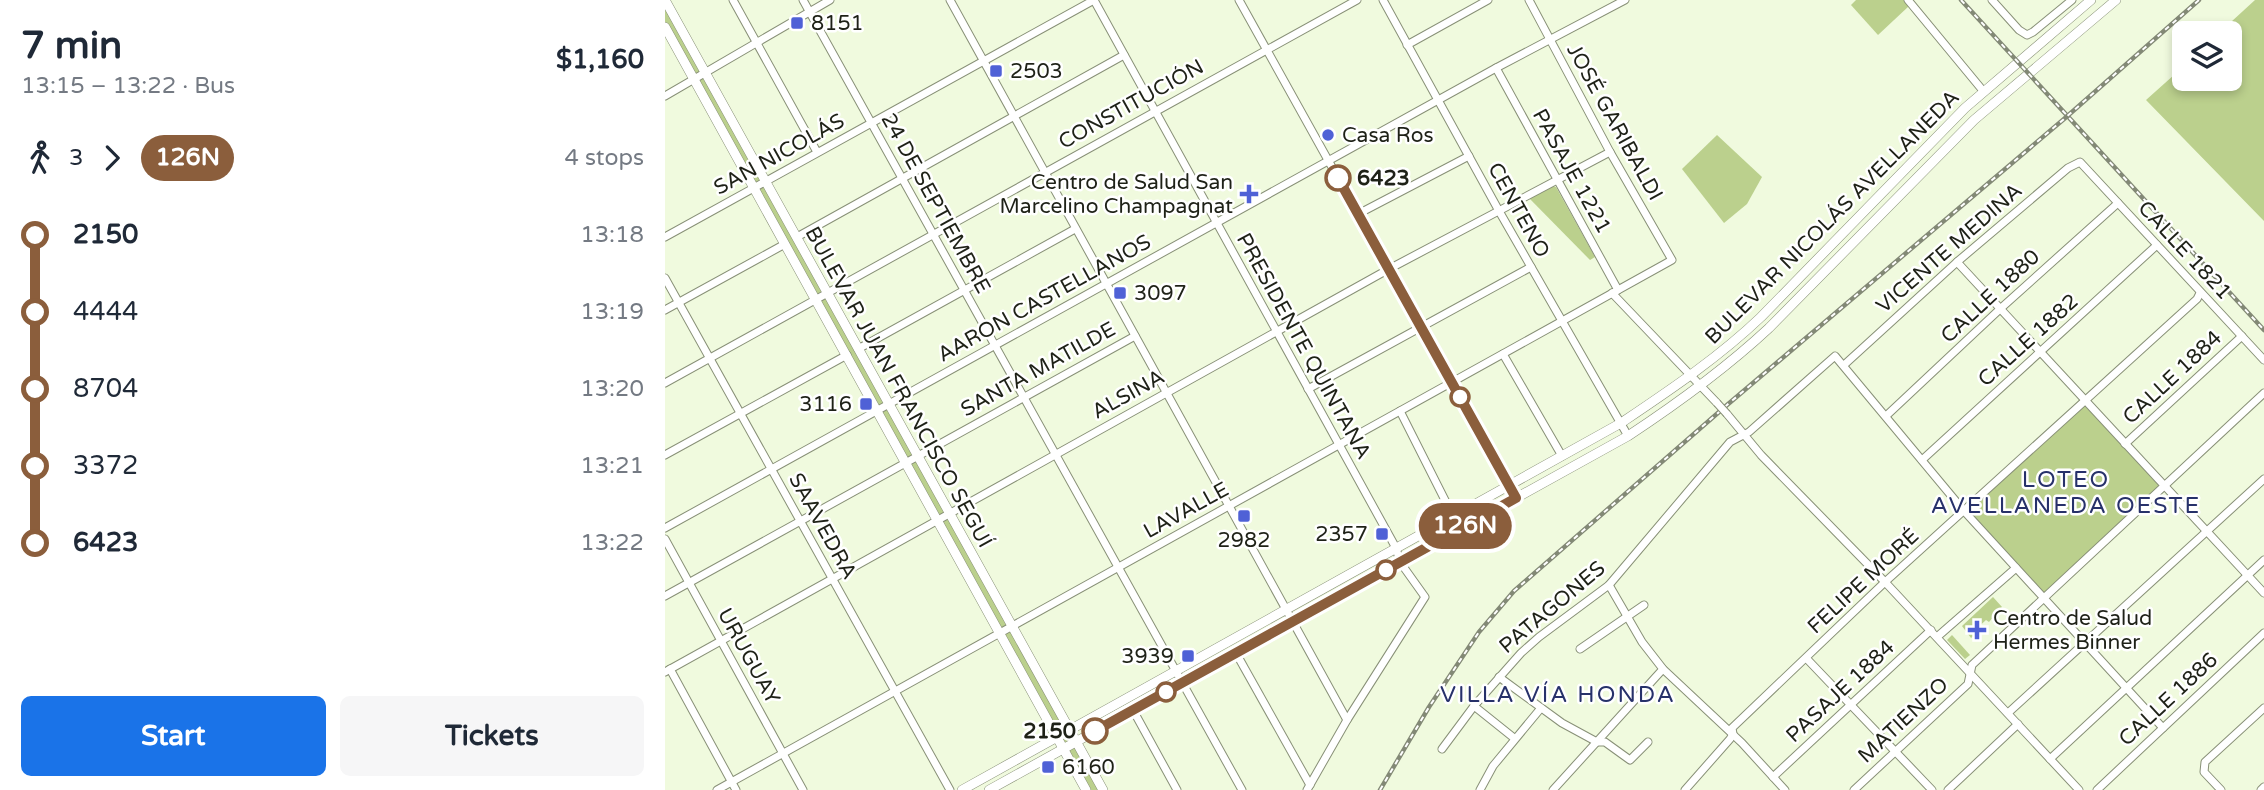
<!DOCTYPE html>
<html lang="en">
<head>
<meta charset="utf-8">
<style>
	:root { --surface:#fff; --page:#f6f6f7; --text:#1f2937; --muted:#747a83; --accent:#1a73e8 }
	body { margin:0; font-family:"Varela Round",sans-serif; background:var(--page); color:var(--text); height:100vh; display:flex; flex-direction:column; font-size:26px; white-space:nowrap }
	* { box-sizing:border-box; margin:0 }
	p { font-size:23px; color:var(--muted) }
	.icon { flex:none; width:38px; height:38px; fill:none; stroke:currentColor; stroke-width:2; stroke-linecap:round; stroke-linejoin:round }
	.map { position:relative; flex:1; overflow:hidden }
	.sheet { display:flex; flex-direction:column; background:var(--surface); width:665px }
	.sheet>* { flex:none }
	.badge { padding:0 14px; border-radius:23px; font-size:24px; line-height:46px }
	.fabs { position:absolute; left:1507px; top:21px; display:grid; gap:14px }
	.fabs a { display:grid; place-items:center; width:70px; height:70px; border-radius:10px; background:var(--surface); box-shadow:0 4px 10px #0003; font-size:35px }
	.map>.badge { position:absolute; translate:-50% -50%; box-shadow:0 0 0 4px #fff }
	.legs { display:flex; align-items:center; gap:10px; height:77px; padding:0 21px; font-size:23px }
	.legs p { margin-inline-start:auto }
	.headline { display:flex; align-items:center; justify-content:space-between; height:119px; padding:0 21px }
	h1 { font-size:38px; font-weight:800; line-height:52px }
	.button { display:flex; gap:14px; margin-top:auto; padding:14px 21px }
	.button a { flex:1; height:80px; border-radius:10px; background:var(--accent); color:#fff; font-size:28px; font-weight:800; line-height:80px; text-align:center }
	.button a+a { background:var(--page); color:var(--text) }
	ul { padding:0 21px; list-style:none }
	li { display:flex; align-items:center; gap:24px; height:77px; font-size:26px }
	li i { display:grid; place-items:center; width:10px; height:100%; margin:0 9px; background:currentColor }
	li i::after { content:''; width:18px; height:18px; margin:-9px; border:5px solid; border-radius:50%; background:var(--surface) }
	li p { margin-inline-start:auto }
	li:first-child i { background:linear-gradient(#0000 50%,currentColor 0) }
	li:last-child i { background:linear-gradient(currentColor 50%,#0000 0) }
	main { display:flex; flex:1; min-height:0 }
	.map>svg:first-child { display:block }
	.green { fill:#bbd08d }
	.lines { fill:none; stroke-linecap:round; stroke-linejoin:round }
	.minor-casing { stroke:#889077; stroke-width:9 }
	.major-casing { stroke:#889077; stroke-width:10 }
	.minor { stroke:#fff; stroke-width:7 }
	.major { stroke:#fff; stroke-width:9 }
	.rail-casing { stroke:#838976; stroke-width:4.5 }
	.rail { stroke:#fff; stroke-width:2; stroke-dasharray:5; stroke-linecap:butt }
	.minor-bridge-casing { stroke:#889077; stroke-width:9; stroke-linecap:butt }
	.minor-bridge { stroke:#fff; stroke-width:7 }
	.line-1-casing { stroke:#fff; stroke-width:16 }
	.line-1 { stroke:#8b5e3c; stroke-width:10 }
	.poi-dot { fill:#4f61d6; stroke:#fff; stroke-width:2.5 }
	.stop-1-dot { fill:#fff; stroke:#8b5e3c; stroke-width:3.5 }
	.labels { text-anchor:middle; stroke-width:5; stroke-linejoin:round; paint-order:stroke }
	.poi-label { font-size:21px; fill:#1e2117; stroke:#fff; text-anchor:start }
	.street-label { font-size:21px; fill:#1e2117; stroke:#fff }
	.stop-label { font-size:21px; font-weight:bold; fill:#1e2117; stroke:#fff; text-anchor:start }
	.neighbourhood-label { font-size:23px; letter-spacing:2px; fill:#27316a; stroke:#fff }
</style>
</head>
<body>
<main>
<section class="sheet">
<div class="headline"><div><h1>7 min</h1><p>13:15 – 13:22 · Bus</p></div><b>$1,160</b></div>
<div class="legs"><svg class="icon" aria-label="walk" viewBox="0 0 24 24"><circle cx="13" cy="4" r="2"/><path d="M13 8l-2 6 4 7M11 14l-3 7M7 12l3-4h3l4 4"/></svg>3<svg class="icon" aria-label="forward" viewBox="0 0 24 24"><path d="M9 5l7 7-7 7"/></svg><b class="badge" style="background:#8b5e3c;color:#fff">126N</b><p>4 stops</p></div>
<ul>
<li><i style="color:#8b5e3c"></i><b>2150</b><p>13:18</p></li>
<li><i style="color:#8b5e3c"></i><span>4444</span><p>13:19</p></li>
<li><i style="color:#8b5e3c"></i><span>8704</span><p>13:20</p></li>
<li><i style="color:#8b5e3c"></i><span>3372</span><p>13:21</p></li>
<li><i style="color:#8b5e3c"></i><b>6423</b><p>13:22</p></li>
</ul>
<div class="button"><a>Start</a><a>Tickets</a></div>
</section>
<div class="map">
<svg width="1599" height="790" viewBox="0 0 1599 790">
	<rect width="100%" height="100%" fill="#f0fade"/>
	<g class="green">
		<polygon points="0,0 438,790 421,790 0,27"/>
		<polygon points="1191,0 1239,0 1244,6 1213,35 1186,5"/>
		<polygon points="1590,0 1599,0 1599,221 1481,100 1519,66 1519,79 1564,79 1564,33 1554,33"/>
		<polygon points="1052,135 1097,177 1082,204 1059,223 1017,169"/>
		<polygon points="884,185 891,187 930,257 925,260 863,197"/>
		<polygon points="1420,401 1499,486 1378,598 1299,511"/>
		<polygon points="1328,597 1337,607 1324,622 1321,620 1309,631 1311,634 1306,638 1297,626"/>
		<polygon points="1287,635 1305,655 1300,659 1282,640"/>
	</g>
	<g class="lines">
		<g class="minor-casing">
			<g id="minor">
				<polyline points="68,0 152,152"/>
				<polyline points="138,0 577,790"/>
				<polyline points="285,0 682,720"/>
				<polyline points="429,0 731,548 735,562 760,597 682,720 642,790"/>
				<polyline points="574,0 851,498"/>
				<polyline points="718,0 834,211 963,436"/>
				<polyline points="1243,0 1319,92"/>
				<polyline points="1327,0 1354,30 1362,35 1368,32 1407,0"/>
				<polyline points="742,45 823,0"/>
				<polyline points="831,68 953,290"/>
				<polyline points="0,96 165,0"/>
				<polyline points="693,214 804,156"/>
				<polyline points="0,237 429,0"/>
				<polyline points="132,237 459,55"/>
				<polyline points="1292,262 1599,593"/>
				<polyline points="0,278 285,790"/>
				<polyline points="947,293 1052,403"/>
				<polyline points="0,310 120,244"/>
				<polyline points="193,349 410,229"/>
				<polyline points="838,354 897,456"/>
				<polyline points="1179,365 1292,262 1403,168 1415,162 1599,360"/>
				<polyline points="0,383 692,0"/>
				<polyline points="643,389 866,267"/>
				<polyline points="735,411 788,516"/>
				<polyline points="1062,414 1096,455 1220,582 1414,790"/>
				<polyline points="1221,416 1335,309 1453,203"/>
				<polyline points="1460,444 1577,336"/>
				<polyline points="0,455 182,355"/>
				<polyline points="1257,460 1492,245"/>
				<polyline points="0,528 831,68 960,0"/>
				<polyline points="0,539 138,790"/>
				<polyline points="944,585 977,642 998,669 1077,743 1120,790"/>
				<polyline points="0,596 470,336"/>
				<polyline points="1272,637 1351,568"/>
				<polyline points="915,649 979,605"/>
				<polyline points="571,653 645,785"/>
				<polyline points="1142,659 1267,790"/>
				<polyline points="5,669 71,790"/>
				<polyline points="0,672 724,269 945,152"/>
				<polyline points="834,677 897,723 932,742 940,742 965,760 983,742"/>
				<polyline points="809,706 849,738"/>
				<polyline points="468,710 512,790"/>
				<polyline points="1343,713 1599,479"/>
				<polyline points="777,749 809,706 856,653 874,637 944,585 1065,442 1084,432 1170,356 1299,511 1498,728"/>
				<polyline points="1385,759 1599,560"/>
				<polyline points="1108,777 1266,630"/>
				<polyline points="52,790 1007,260 945,152 864,0"/>
				<polyline points="815,790 828,766 876,708"/>
				<polyline points="888,790 998,669"/>
				<polyline points="1020,790 1065,739 1068,734 1067,728 1220,582 1532,299 1535,293"/>
				<polyline points="1189,790 1303,684 1307,665 1599,393"/>
				<polyline points="1283,790 1353,724"/>
				<polyline points="1432,790 1599,633"/>
				<polyline points="1556,790 1539,772 1540,762 1599,708"/>
				<polyline points="1596,790 1599,787"/>
			</g>
		</g>
		<g class="major-casing">
			<g id="major">
				<polyline points="0,0 438,790"/>
				<polyline points="0,27 421,790"/>
				<path d="M297,790L956,423C1005,390 1053,358 1096,317L1300,108L1426,0"/>
				<path d="M324,790L963,436C1013,403 1060,369 1104,328L1309,120L1451,0"/>
			</g>
		</g>
		<use href="#minor" class="minor"/>
		<use href="#major" class="major"/>
		<g class="rail-casing">
			<g id="rail">
				<polyline points="1296,0 1599,330"/>
				<polyline points="715,790 764,707 814,632 849,591 1062,405 1399,119 1534,0"/>
			</g>
		</g>
		<use href="#rail" class="rail"/>
		<g class="minor-bridge-casing">
			<polyline id="minor-bridge" points="1052,403 1062,414"/>
		</g>
		<use href="#minor-bridge" class="minor-bridge"/>
	</g>
	<g class="lines">
		<g class="line-1-casing">
			<polyline id="line-1" points="430,731 851,498 673,178"/>
		</g>
		<use href="#line-1" class="line-1"/>
	</g>
	<g class="poi-dot">
		<rect x="125" y="16" width="14" height="14" rx="3.5"/>
		<rect x="324" y="64" width="14" height="14" rx="3.5"/>
		<circle cx="663" cy="135" r="7"/>
		<path d="M580.5 183.5h7v7h7v7h-7v7h-7v-7h-7v-7h7z"/>
		<rect x="448" y="286" width="14" height="14" rx="3.5"/>
		<rect x="194" y="397" width="14" height="14" rx="3.5"/>
		<rect x="572" y="509" width="14" height="14" rx="3.5"/>
		<rect x="710" y="527" width="14" height="14" rx="3.5"/>
		<path d="M1308.5 619.5h7v7h7v7h-7v7h-7v-7h-7v-7h7z"/>
		<rect x="516" y="649" width="14" height="14" rx="3.5"/>
		<rect x="376" y="760" width="14" height="14" rx="3.5"/>
	</g>
	<g class="stop-1-dot">
		<circle cx="673" cy="178" r="12"/>
		<circle cx="795" cy="397" r="9"/>
		<circle cx="721" cy="570" r="9"/>
		<circle cx="501" cy="692" r="9"/>
		<circle cx="430" cy="731" r="12"/>
	</g>
	<g class="labels">
		<g class="poi-label">
			<text x="146" y="30">8151</text>
			<text x="345" y="78">2503</text>
			<text x="677" y="142">Casa Ros</text>
			<text x="568" y="189" text-anchor="end">Centro de Salud San<tspan x="568" dy="24">Marcelino Champagnat</tspan></text>
			<text x="469" y="300">3097</text>
			<text x="187" y="411" text-anchor="end">3116</text>
			<text x="703" y="541" text-anchor="end">2357</text>
			<text x="579" y="547" text-anchor="middle">2982</text>
			<text x="1328" y="625">Centro de Salud<tspan x="1328" dy="24">Hermes Binner</tspan></text>
			<text x="509" y="663" text-anchor="end">3939</text>
			<text x="397" y="774">6160</text>
		</g>
		<g class="street-label">
			<text transform="translate(466 104) rotate(-29)" y="7">CONSTITUCIÓN</text>
			<text transform="translate(950 122) rotate(61)" y="7">JOSÉ GARIBALDI</text>
			<text transform="translate(114 154) rotate(-29)" y="7">SAN NICOLÁS</text>
			<text transform="translate(907 171) rotate(61)" y="7">PASAJE 1221</text>
			<text transform="translate(271 203) rotate(61)" y="7">24 DE SEPTIEMBRE</text>
			<text transform="translate(854 210) rotate(61)" y="7">CENTENO</text>
			<text transform="translate(1167 217) rotate(-45)" y="7">BULEVAR NICOLÁS AVELLANEDA</text>
			<text transform="translate(1284 248) rotate(-41)" y="7">VICENTE MEDINA</text>
			<text transform="translate(1520 250) rotate(47)" y="7">CALLE 1821</text>
			<text transform="translate(1325 296) rotate(-43)" y="7">CALLE 1880</text>
			<text transform="translate(379 298) rotate(-29)" y="7">AARON CASTELLANOS</text>
			<text transform="translate(1363 340) rotate(-42)" y="7">CALLE 1882</text>
			<text transform="translate(639 346) rotate(61)" y="7">PRESIDENTE QUINTANA</text>
			<text transform="translate(373 369) rotate(-29)" y="7">SANTA MATILDE</text>
			<text transform="translate(1507 377) rotate(-43)" y="7">CALLE 1884</text>
			<text transform="translate(234 387) rotate(61)" y="7">BULEVAR JUAN FRANCISCO SEGUÍ</text>
			<text transform="translate(463 394) rotate(-29)" y="7">ALSINA</text>
			<text transform="translate(521 510) rotate(-29)" y="7">LAVALLE</text>
			<text transform="translate(158 526) rotate(61)" y="7">SAAVEDRA</text>
			<text transform="translate(1198 581) rotate(-43)" y="7">FELIPE MORÉ</text>
			<text transform="translate(887 607) rotate(-40)" y="7">PATAGONES</text>
			<text transform="translate(84 656) rotate(61)" y="7">URUGUAY</text>
			<text transform="translate(1175 691) rotate(-43)" y="7">PASAJE 1884</text>
			<text transform="translate(1503 699) rotate(-43)" y="7">CALLE 1886</text>
			<text transform="translate(1238 720) rotate(-43)" y="7">MATIENZO</text>
		</g>
		<g class="stop-label">
			<text x="692" y="185">6423</text>
			<text x="411" y="738" text-anchor="end">2150</text>
		</g>
		<g class="neighbourhood-label">
			<text x="1401" y="487">LOTEO<tspan x="1401" dy="26">AVELLANEDA OESTE</tspan></text>
			<text x="893" y="702">VILLA VÍA HONDA</text>
		</g>
	</g>
</svg>
<div class="fabs">
<a><svg class="icon" aria-label="layers" viewBox="0 0 24 24"><path d="M12 4l9 5-9 5-9-5zM3 14l9 5 9-5"/></svg></a>
</div>
<b class="badge" style="left:800px;top:526px;background:#8b5e3c;color:#fff">126N</b>
</div>
</main>
</body>
</html>
